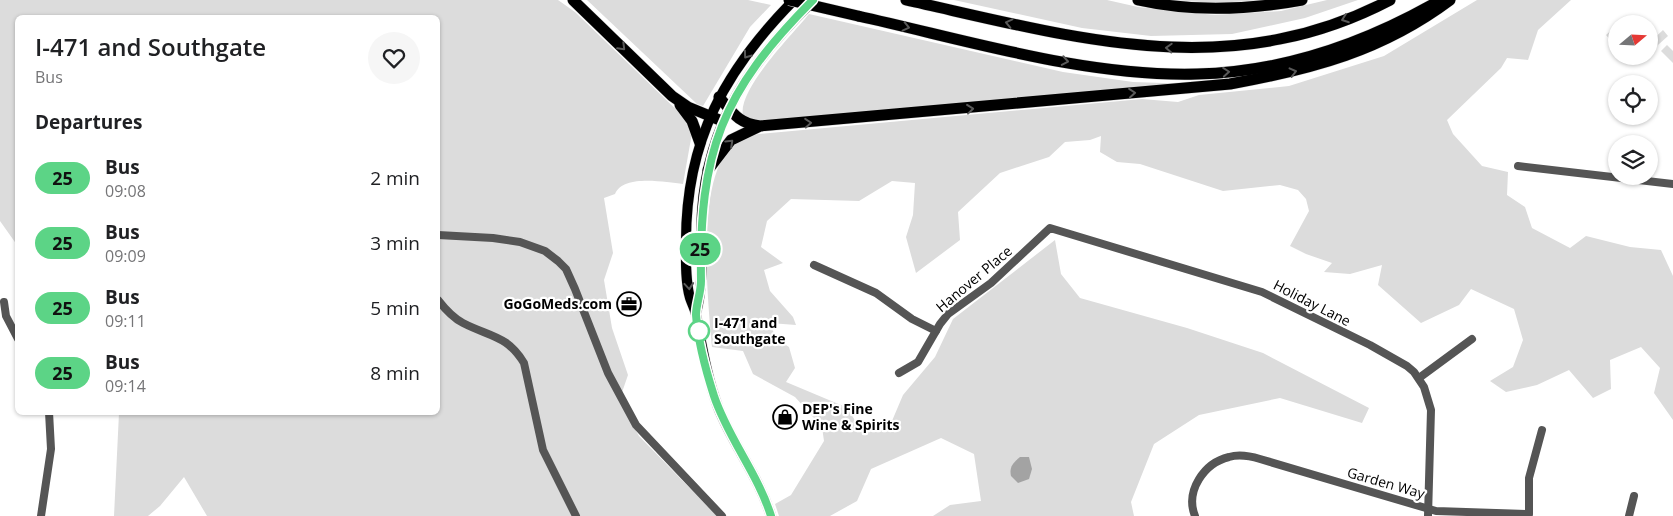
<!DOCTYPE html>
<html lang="en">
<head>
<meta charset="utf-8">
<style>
	:root { --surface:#fff; --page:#f6f6f6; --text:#202124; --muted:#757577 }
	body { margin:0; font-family:"Open Sans",sans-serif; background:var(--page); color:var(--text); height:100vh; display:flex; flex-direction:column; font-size:19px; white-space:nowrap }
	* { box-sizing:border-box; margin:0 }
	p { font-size:16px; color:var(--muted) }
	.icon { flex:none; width:28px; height:28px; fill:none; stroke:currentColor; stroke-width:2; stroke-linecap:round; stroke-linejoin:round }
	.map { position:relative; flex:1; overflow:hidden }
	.side { position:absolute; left:15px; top:15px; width:425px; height:400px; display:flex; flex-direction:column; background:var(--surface); border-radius:8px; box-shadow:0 1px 4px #0004 }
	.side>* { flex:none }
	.badge { padding:0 10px; border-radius:16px; font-size:18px; line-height:32px }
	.needle { width:32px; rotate:71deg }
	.tools { position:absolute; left:1608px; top:15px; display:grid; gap:10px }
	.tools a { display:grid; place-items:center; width:50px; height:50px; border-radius:50%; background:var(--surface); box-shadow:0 1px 4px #0004; font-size:25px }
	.map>.badge { position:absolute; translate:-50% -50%; box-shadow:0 0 0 2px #fff }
	h2 { padding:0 20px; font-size:19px; line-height:45px }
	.round { display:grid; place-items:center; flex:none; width:52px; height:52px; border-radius:26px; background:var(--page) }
	.headline { display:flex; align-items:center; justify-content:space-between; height:85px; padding:0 20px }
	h1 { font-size:24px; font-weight:600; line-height:38px }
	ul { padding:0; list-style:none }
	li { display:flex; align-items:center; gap:15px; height:65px; padding:0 20px }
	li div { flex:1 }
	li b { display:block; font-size:19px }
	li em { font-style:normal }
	li .badge { min-width:55px; font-weight:700; text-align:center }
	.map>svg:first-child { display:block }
	.green { fill:#dcdcdc }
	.water { fill:#a3a3a3 }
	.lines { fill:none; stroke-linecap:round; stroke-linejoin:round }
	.major-casing { stroke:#dbdbdb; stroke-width:11 }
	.highway-casing { stroke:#dbdbdb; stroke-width:12 }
	.minor { stroke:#555; stroke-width:8 }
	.major { stroke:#000; stroke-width:10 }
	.highway { stroke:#000; stroke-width:11 }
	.highway-bridge-casing { stroke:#dbdbdb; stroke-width:12; stroke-linecap:butt }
	.highway-bridge { stroke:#000; stroke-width:11 }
	.oneway { stroke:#595959 }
	.line-casing { stroke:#fff; stroke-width:11 }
	.line { stroke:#5cd486; stroke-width:8 }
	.stop-dot { fill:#fff; stroke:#5cd486; stroke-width:2.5 }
	.labels { text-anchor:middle; stroke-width:4.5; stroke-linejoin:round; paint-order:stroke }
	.street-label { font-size:14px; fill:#000; stroke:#fff }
	.poi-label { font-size:14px; font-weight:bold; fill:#000; stroke:#fff; text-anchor:end }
	.stop-label { font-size:14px; font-weight:bold; fill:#000; stroke:#fff; text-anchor:start }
</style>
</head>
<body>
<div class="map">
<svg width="1673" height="516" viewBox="0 0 1673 516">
	<rect width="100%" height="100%" fill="#fff"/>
	<g class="green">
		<path d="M0,0H558L575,12L685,118L692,133L683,184C665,182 623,174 615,194L604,198L613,253L604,280L612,328L628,375L619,401L639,436L717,516H207L184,477L160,506L148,516H114L119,413L438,412V18H18L17,245L0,221Z"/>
		<polygon points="587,0 748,0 771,5 750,27 703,106 697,104"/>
		<polygon points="954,0 1107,0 1138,7 1215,15 1281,11 1327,0 1358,0 1305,18 1232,34 1151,36 1082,28"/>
		<polygon points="1172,0 1263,0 1216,3"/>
		<path d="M1477,0H1571L1538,30L1528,60L1507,58L1501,68L1447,120L1453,134L1482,166L1508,172L1507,195L1525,207L1532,228L1570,248L1586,236L1630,247L1661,250L1673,276V420L1654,393L1660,368L1641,347L1610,360L1611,389L1593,398L1569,370L1537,385L1506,392L1490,381L1513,367L1523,340L1514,309L1471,289L1459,305L1421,323L1378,285L1382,265L1350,274L1324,272L1332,263L1306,254L1290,246L1309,211L1306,199L1298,190L1280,185L1223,191L1140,164L1117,162L1100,152L1101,136L1090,140L1065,142L1049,157L1000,173L958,212L960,240L916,273L906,237L913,215L915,183L892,181L859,201L791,199L767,221L761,247L783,263L764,270L770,291L793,317L796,325L770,323L776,339L789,347L795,368L786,382L848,408L859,428H889L903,395L935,357L953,319L1055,240L1061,274L1080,298L1187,328L1263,353L1369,408L1362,423L1280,398L1199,415L1154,444L1131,502L1134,516H933L950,505L981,501L974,454L941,438L871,469L857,501L830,516H779L775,504L791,495L824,441L822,427L795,397L753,374L743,351L712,347C708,301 695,180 732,146C740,138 748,136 759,134L1142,99L1178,102L1199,95L1289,86L1384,56Z"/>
		<path d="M809,14L1063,72L1133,82L1193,84L782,121L753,120L743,116C737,90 792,35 809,14Z"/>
		<polygon points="1615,27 1616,29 1616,46 1606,35"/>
		<polygon points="1663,30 1668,36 1649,53 1649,43"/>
		<polygon points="1667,45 1673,51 1673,63 1661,51"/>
	</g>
	<path class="water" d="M1020,457H1029L1032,469L1029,479L1018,483L1011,476C1009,467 1013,463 1020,457Z"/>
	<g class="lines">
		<g class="major-casing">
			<g id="major">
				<path d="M696,313C705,280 700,244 702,211C708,122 751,61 813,1"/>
				<path d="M771,516C759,477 733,445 718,407C707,378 702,346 696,315C695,309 692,304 690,298C685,280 686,259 686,241C686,140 725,70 794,0"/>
			</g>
		</g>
		<g class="highway-casing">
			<g id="highway">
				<polyline points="573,0 672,96 688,107 722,121"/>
				<path d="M906,0C1073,37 1227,85 1390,0"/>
				<path d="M1138,0C1191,12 1248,10 1302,0"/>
				<path d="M858,16C967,40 1085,77 1197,74C1283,72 1363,44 1437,2"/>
				<path d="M719,97C733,113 738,123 760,126L1230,84C1312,69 1382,51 1450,0"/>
				<polyline points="680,105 692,121 700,143"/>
				<polyline points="708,170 731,140 758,127"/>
			</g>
		</g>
		<g class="minor">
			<polyline points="1518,166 1673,184"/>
			<polyline points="438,235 493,238 520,242 545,251 558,261 566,269 575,289 608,373 636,425 722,516"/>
			<polyline points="814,265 876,293 912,319 936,331"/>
			<path d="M438,300C445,309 453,318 463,323C490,337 507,335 524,363L543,450L576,516"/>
			<polyline points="4,302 6,316 18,339"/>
			<polyline points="899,373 918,362 940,324 948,314 991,283 1050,228 1262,292 1370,345 1407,366 1414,372 1424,387 1431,410 1428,516"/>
			<polyline points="1419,378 1472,339"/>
			<polyline points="41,516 51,449 49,412"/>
			<path d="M1195,516C1185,491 1204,463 1229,457C1239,454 1250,456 1260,459L1436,511L1529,514V478L1542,430"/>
			<polyline points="1629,516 1634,496"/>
		</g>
		<use href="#major" class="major"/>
		<use href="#highway" class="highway"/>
		<g class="highway-bridge-casing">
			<polyline id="highway-bridge" points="789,0 858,16"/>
		</g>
		<use href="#highway-bridge" class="highway-bridge"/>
	</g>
	<defs><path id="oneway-chevron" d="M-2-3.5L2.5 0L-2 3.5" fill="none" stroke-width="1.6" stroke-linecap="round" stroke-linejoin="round" transform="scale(1.25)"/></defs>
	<g class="oneway">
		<use href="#oneway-chevron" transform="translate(1345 19) rotate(160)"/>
		<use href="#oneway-chevron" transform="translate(1009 23) rotate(-167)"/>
		<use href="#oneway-chevron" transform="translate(906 27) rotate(13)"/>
		<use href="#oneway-chevron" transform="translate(622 47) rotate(45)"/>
		<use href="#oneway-chevron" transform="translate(1169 48) rotate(-177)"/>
		<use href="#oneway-chevron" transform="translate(747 55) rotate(126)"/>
		<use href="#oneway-chevron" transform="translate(1065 61) rotate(10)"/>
		<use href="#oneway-chevron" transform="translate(1226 72) rotate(-5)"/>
		<use href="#oneway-chevron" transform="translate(1293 72) rotate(-14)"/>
		<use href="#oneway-chevron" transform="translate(1132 93) rotate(-5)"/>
		<use href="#oneway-chevron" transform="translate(970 109) rotate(-6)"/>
		<use href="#oneway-chevron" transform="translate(808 123) rotate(-4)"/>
		<use href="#oneway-chevron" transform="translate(730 143) rotate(-43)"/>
		<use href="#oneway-chevron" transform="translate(689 286) rotate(85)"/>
	</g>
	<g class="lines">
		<g class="line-casing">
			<path id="line" d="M771,516C758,474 728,438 714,396C706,371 698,342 696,315C696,304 701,293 701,281C699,152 721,92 813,0"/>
		</g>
		<use href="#line" class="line"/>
	</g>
	<defs>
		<g id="office-ring" transform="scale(1.25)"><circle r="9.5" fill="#fff" stroke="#000" stroke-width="1.5"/><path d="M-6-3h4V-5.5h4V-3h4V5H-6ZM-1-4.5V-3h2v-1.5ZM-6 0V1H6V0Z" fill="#000"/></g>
		<g id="shop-ring" transform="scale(1.25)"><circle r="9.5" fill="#fff" stroke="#000" stroke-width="1.5"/><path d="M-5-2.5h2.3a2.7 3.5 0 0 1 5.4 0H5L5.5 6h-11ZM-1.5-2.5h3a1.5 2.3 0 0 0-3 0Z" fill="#000"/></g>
	</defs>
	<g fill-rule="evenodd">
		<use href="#office-ring" x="629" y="304"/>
		<use href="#shop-ring" x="785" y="417"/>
	</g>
	<circle class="stop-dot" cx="699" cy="331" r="10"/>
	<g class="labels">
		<g class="street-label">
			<text transform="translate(974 279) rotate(-40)" y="5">Hanover Place</text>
			<text transform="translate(1312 303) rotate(27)" y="5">Holiday Lane</text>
			<text transform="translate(1386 483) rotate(16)" y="5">Garden Way</text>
		</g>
		<g class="poi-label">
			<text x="612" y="309">GoGoMeds.com</text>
			<text x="802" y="414" text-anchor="start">DEP's Fine<tspan x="802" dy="16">Wine &amp; Spirits</tspan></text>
		</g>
		<g class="stop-label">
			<text x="714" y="328">I-471 and<tspan x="714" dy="16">Southgate</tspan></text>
		</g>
	</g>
</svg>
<div class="tools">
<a><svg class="needle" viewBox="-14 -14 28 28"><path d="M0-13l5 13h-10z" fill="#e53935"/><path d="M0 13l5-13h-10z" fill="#757577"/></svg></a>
<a><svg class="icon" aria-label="locate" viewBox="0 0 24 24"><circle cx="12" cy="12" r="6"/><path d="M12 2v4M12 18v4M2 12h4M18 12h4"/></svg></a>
<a><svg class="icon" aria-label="layers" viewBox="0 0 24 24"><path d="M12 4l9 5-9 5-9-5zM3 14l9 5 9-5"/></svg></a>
</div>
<b class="badge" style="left:700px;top:249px;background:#5cd486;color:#111">25</b>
<section class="side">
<div class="headline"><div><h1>I-471 and Southgate</h1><p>Bus</p></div><a class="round"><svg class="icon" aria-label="heart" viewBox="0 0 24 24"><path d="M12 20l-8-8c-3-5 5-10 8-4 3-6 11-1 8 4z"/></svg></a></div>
<h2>Departures</h2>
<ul>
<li><span class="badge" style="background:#5cd486;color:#111">25</span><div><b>Bus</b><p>09:08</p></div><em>2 min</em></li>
<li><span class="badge" style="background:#5cd486;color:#111">25</span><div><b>Bus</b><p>09:09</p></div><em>3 min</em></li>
<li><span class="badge" style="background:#5cd486;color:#111">25</span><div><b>Bus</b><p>09:11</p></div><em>5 min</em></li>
<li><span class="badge" style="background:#5cd486;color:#111">25</span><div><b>Bus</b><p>09:14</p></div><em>8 min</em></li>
</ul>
</section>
</div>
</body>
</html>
